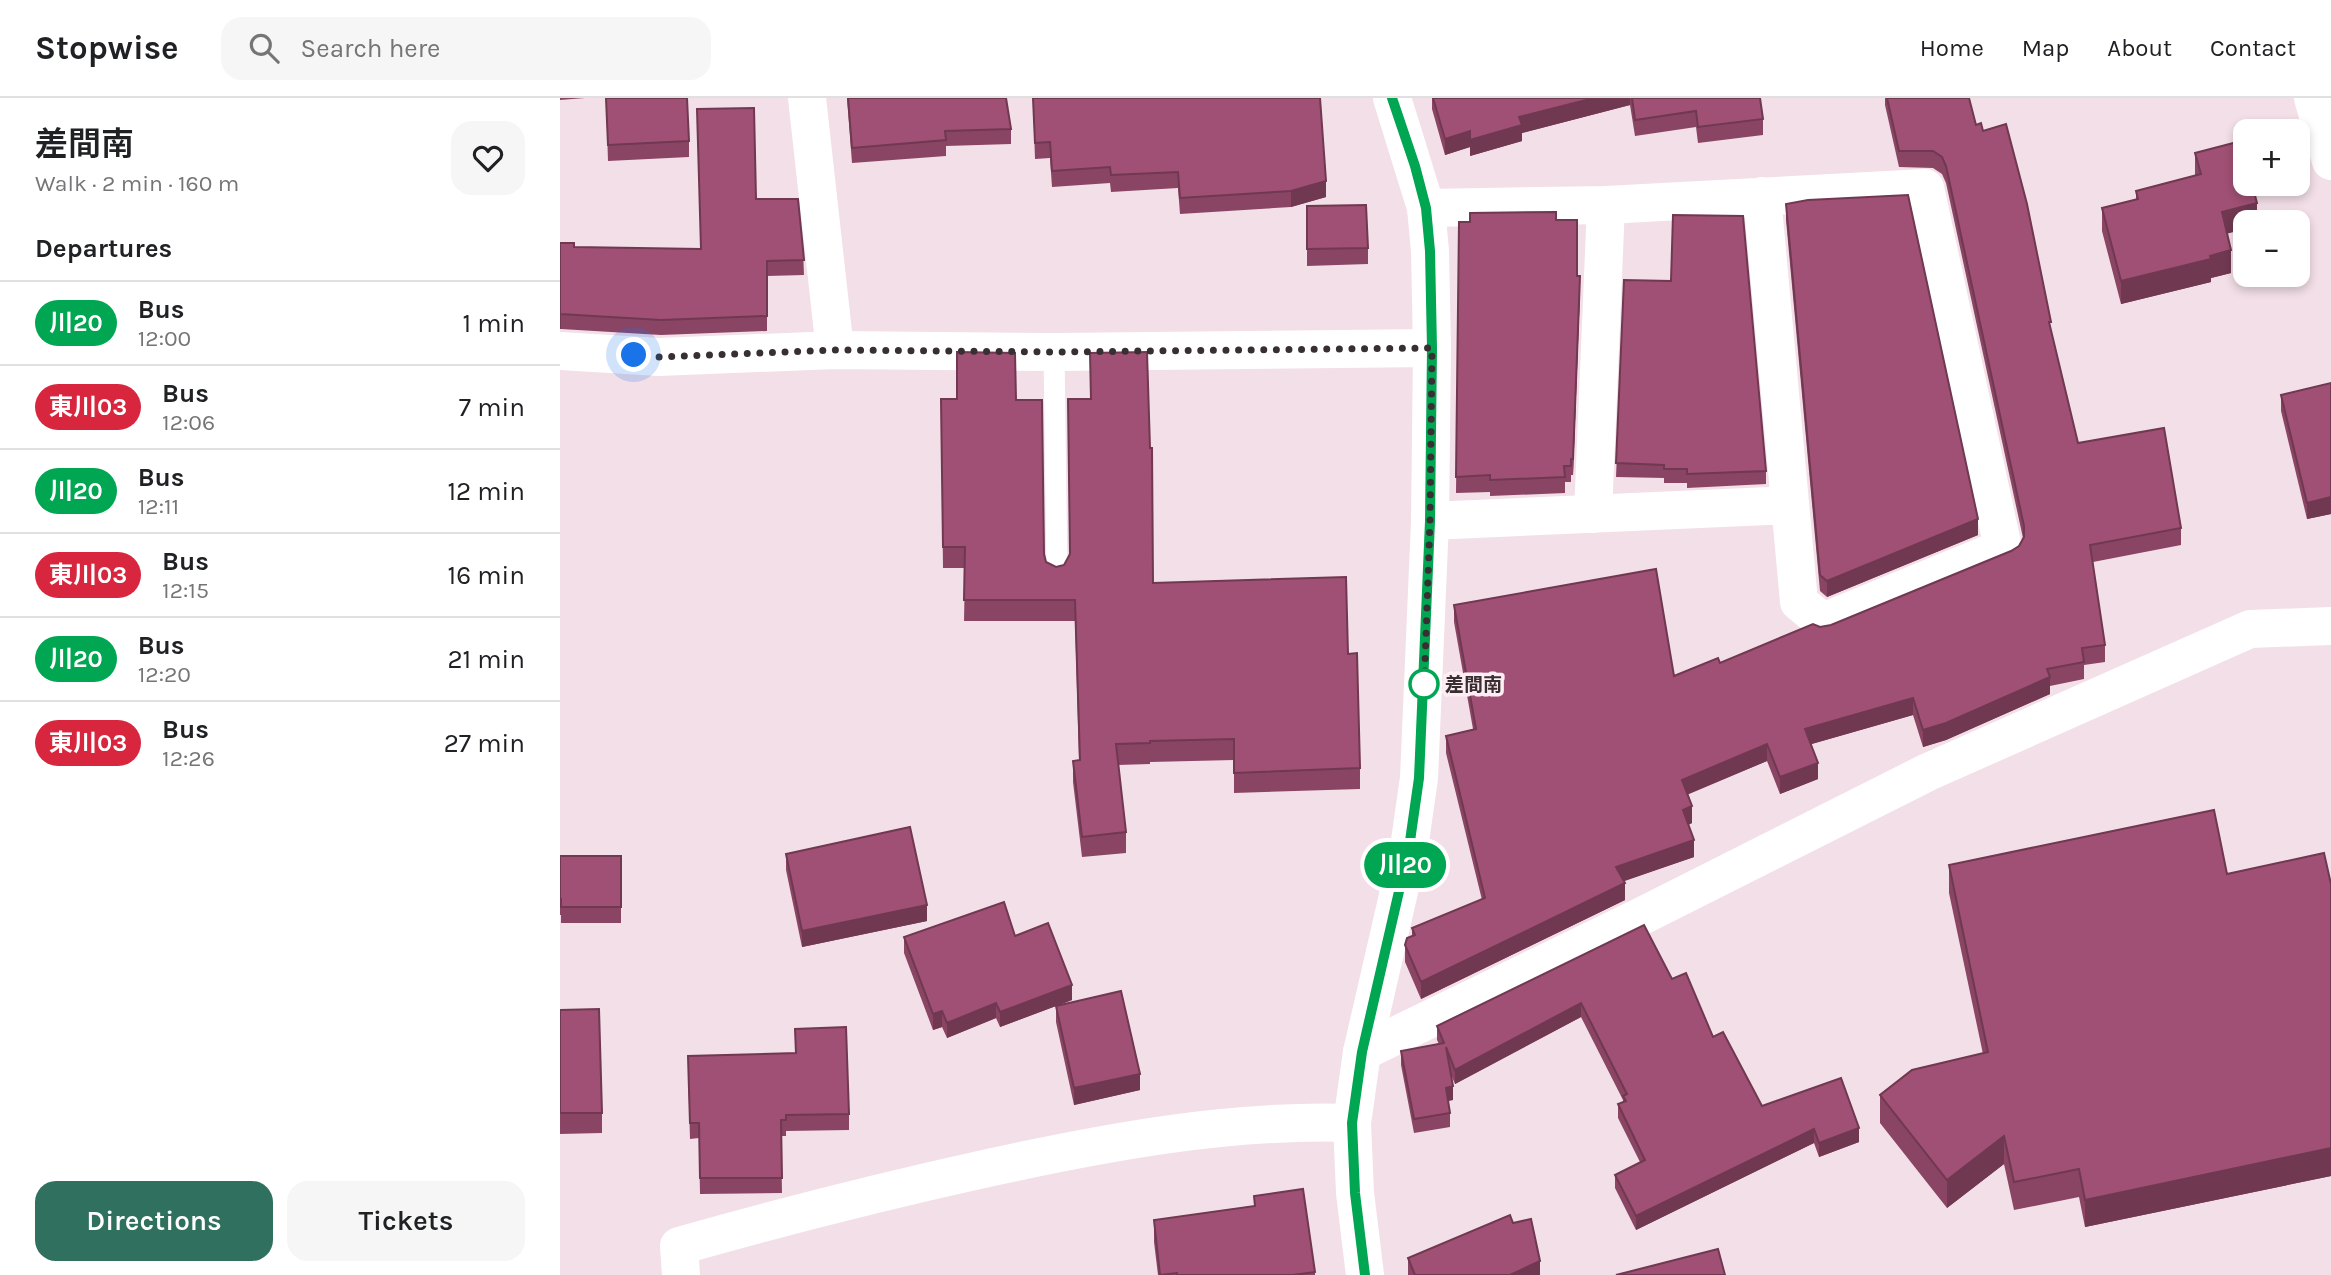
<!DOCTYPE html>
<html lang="en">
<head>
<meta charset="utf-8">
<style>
	:root { --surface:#fff; --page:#f6f6f6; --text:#202124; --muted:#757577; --line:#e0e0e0; --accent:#30705f }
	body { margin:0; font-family:Karla,"Noto Sans JP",sans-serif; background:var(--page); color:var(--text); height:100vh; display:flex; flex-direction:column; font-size:26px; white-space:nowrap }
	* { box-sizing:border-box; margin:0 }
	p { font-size:23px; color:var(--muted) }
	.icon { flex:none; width:38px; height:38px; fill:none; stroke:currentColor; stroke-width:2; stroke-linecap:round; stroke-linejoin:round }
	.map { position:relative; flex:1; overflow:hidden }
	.sheet { display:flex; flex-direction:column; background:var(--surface); width:560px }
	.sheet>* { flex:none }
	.badge { padding:0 14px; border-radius:23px; font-size:24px; line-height:46px }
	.tools { position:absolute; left:1673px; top:21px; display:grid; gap:14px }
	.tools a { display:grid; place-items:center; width:77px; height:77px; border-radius:14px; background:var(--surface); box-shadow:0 4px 10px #0003; font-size:35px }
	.you { position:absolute; width:35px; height:35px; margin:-18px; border:5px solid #fff; border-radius:50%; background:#1a73e8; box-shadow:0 0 0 10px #1a73e833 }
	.map>.badge { position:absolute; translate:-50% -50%; box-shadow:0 0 0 4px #fff }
	h2 { padding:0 35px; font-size:26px; line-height:63px }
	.round { display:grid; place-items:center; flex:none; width:74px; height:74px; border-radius:21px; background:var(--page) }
	.headline { display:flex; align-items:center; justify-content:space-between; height:119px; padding:0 35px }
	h1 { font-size:33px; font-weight:600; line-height:52px }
	.button { display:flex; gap:14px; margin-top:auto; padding:14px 35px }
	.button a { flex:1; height:80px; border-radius:21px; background:var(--accent); color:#fff; font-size:28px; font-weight:600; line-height:80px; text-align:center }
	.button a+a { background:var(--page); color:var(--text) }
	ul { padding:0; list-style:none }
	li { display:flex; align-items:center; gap:21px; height:84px; padding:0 35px; border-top:2px solid var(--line) }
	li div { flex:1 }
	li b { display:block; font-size:26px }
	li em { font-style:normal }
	li .badge { min-width:77px; font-weight:700; text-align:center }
	header { display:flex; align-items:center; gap:42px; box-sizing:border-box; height:98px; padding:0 35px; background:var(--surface); border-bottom:2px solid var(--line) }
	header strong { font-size:33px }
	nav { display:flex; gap:38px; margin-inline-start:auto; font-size:24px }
	.search { width:490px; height:63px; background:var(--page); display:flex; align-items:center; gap:18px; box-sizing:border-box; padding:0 24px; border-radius:21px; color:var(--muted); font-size:26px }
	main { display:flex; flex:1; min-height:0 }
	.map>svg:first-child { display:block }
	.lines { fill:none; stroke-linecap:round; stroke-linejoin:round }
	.lane { stroke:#fff; stroke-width:21 }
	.street { stroke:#fff; stroke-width:38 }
	.secondary { stroke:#fff; stroke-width:38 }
	.wall { fill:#8a4564 }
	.shaded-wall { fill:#703851 }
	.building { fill:#a05074; stroke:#703851; stroke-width:2 }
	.line-casing { stroke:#fff; stroke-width:16 }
	.line { stroke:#00a651; stroke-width:10 }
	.walk { stroke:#372f32; stroke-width:7; stroke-dasharray:0 12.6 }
	.stop-dot { fill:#fff; stroke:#00a651; stroke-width:3.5 }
	.labels { text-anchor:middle; stroke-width:7; stroke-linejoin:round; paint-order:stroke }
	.stop-label { font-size:19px; font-weight:bold; fill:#372f32; stroke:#feeef4; text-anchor:start }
</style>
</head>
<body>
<header>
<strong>Stopwise</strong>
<div class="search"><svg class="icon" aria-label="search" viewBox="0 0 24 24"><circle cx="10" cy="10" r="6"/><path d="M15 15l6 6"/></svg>Search here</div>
<nav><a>Home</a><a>Map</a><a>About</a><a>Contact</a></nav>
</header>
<main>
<section class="sheet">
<div class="headline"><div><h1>差間南</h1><p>Walk · 2 min · 160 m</p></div><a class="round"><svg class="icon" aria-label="heart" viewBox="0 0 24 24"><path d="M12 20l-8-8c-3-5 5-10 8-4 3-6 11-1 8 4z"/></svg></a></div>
<h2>Departures</h2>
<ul>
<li><span class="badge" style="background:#00a651;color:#fff">川20</span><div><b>Bus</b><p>12:00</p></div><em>1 min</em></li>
<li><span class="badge" style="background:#d7263d;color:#fff">東川03</span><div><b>Bus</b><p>12:06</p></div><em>7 min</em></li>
<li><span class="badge" style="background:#00a651;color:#fff">川20</span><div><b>Bus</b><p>12:11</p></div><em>12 min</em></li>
<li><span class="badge" style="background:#d7263d;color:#fff">東川03</span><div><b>Bus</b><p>12:15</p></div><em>16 min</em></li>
<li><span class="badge" style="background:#00a651;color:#fff">川20</span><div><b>Bus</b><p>12:20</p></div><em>21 min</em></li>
<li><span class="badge" style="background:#d7263d;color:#fff">東川03</span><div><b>Bus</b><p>12:26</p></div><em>27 min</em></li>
</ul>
<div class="button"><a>Directions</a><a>Tickets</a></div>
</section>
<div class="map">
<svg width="1771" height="1177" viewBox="0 0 1771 1177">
	<rect width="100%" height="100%" fill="#f3dfe7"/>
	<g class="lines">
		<polyline class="lane" points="494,254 497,477"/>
		<g class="street">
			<polyline points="247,0 275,252"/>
			<polyline points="1753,0 1771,63"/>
			<polyline points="866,110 1046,107 1365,90 1443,450 1263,524 1239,504 1202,98"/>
			<polyline points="0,253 99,259 275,252 494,254 872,250"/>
			<polyline points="1033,416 1046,107"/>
			<polyline points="870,423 1230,407"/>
			<polyline points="802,954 1080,819 1368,674 1690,531 1771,528"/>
			<path d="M121,1177L119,1148C221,1119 324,1093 428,1070C547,1044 670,1021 792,1025"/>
		</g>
		<polyline class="secondary" points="805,1177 795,1095 792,1025 802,954 849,750 859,680 870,423 872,250 870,153 866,110 832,0"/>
	</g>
	<g class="wall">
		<polygon points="0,0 25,0 0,2"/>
		<polygon points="46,0 129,43 129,59 48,63"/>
		<polygon points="287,0 446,0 451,31 451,46 386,48 386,58 292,65"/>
		<polygon points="473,0 766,99 731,109 620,116 618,90 551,94 550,85 492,89 490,60 475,61"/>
		<polygon points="872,0 1200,0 1203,21 1203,37 1138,45 1136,29 1075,38 1070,7 962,35 962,43 910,58 910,49 885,57 872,11"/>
		<polygon points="1325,0 1409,0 1416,27 1491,233 1518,345 1621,430 1621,447 1533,464 1545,547 1545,564 1524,567 1524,581 1490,588 1490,596 1386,642 1363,649 1353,617 1251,646 1258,681 1220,696 1207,663 1127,696 1132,725 1128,727 1134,759 1063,783 1065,802 861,901 845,864 845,847 852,838 852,830 922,802 886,655 886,638 913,631 894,524 894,507 1114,578 1160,565 1260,529 1271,527 1451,453 1459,448 1463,440 1386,85 1382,76 1373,70 1339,69 1325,7"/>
		<polygon points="1635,55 1697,124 1685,124 1685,131 1667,135 1671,175 1651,180 1651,184 1561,206 1542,133 1542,110 1576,102 1576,93 1635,78"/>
		<polygon points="196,101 243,151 244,177 207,178 207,233 101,237 1,231 0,145 14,149 141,151"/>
		<polygon points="1226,106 1418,437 1267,499 1260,493 1226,122"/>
		<polygon points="747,108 808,150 808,166 747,168"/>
		<polygon points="996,122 1017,178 1020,194 1013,377 1011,377 1011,384 1005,384 1005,395 930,398 930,394 896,395 899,124"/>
		<polygon points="1064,182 1206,373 1206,386 1127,390 1127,385 1104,385 1104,380 1056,379"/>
		<polygon points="1771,285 1771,416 1747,421 1721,313 1721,297"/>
		<polygon points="381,301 456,302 484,456 486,464 496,469 593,485 788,556 800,670 800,691 674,695 674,662 590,664 590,666 558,667 566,734 566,755 522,759 513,684 513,663 519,662 515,523 404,523 405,470 383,470"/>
		<polygon points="226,756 367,823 242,849 226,772"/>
		<polygon points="0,758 61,758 61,825 1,825 1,817 0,817"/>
		<polygon points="1389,767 1667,776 1771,786 1771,1078 1525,1129 1519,1099 1454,1112 1444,1066 1387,1110 1320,1025 1320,997 1423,956 1389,795"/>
		<polygon points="455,838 512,902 500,907 580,992 514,1007 496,924 496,908 440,929 436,920 387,940 382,929 373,932 344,855 344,839"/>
		<polygon points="1112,881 1202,1008 1299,1044 1259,1059 1254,1045 1076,1132 1055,1090 1055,1077 1080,1064 1058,1020 1058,1006 1063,1004 1063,1002 1021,919 895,986 890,974 893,1002 888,1003 890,1015 890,1029 854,1035 841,967 841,953 879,946 877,942 877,928"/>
		<polygon points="0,912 42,1015 42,1035 0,1036"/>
		<polygon points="128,974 289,1016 289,1032 226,1033 226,1038 221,1038 222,1095 140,1096 139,1040 130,1041"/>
		<polygon points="694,1098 755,1174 755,1177 598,1177 594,1144 594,1122 694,1108"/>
		<polygon points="953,1125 980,1177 848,1177 848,1160"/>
	</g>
	<g class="shaded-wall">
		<polygon points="1034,0 1070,0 1070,7 962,35 962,43 910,58 910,49 885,57 885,41 959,19"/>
		<polygon points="766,83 766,99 731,109 731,93"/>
		<polygon points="1697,105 1697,124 1685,124 1685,131 1662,137 1662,114"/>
		<polygon points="1671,152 1671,175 1651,180 1651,184 1561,206 1561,183"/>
		<polygon points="1020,178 1020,194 1013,377 1013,361"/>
		<rect x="0" y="216" width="1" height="15"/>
		<polygon points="1771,399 1771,416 1747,421 1747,405"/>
		<polygon points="1418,421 1418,437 1267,499 1267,483"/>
		<polygon points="1490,579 1490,596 1386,642 1363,649 1363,632"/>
		<polygon points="1353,600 1353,617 1245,648 1245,631"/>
		<polygon points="1207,646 1207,663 1122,699 1122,682"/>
		<polygon points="1258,665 1258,681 1220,696 1220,679"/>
		<polygon points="1132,708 1132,725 1123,729 1123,712"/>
		<polygon points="1134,742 1134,759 1056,786 1056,769"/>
		<polygon points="1065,785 1065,802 861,901 861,884"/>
		<polygon points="367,807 367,823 242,849 242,833"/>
		<polygon points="512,887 512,902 440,929 440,914"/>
		<polygon points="436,905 436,920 387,940 387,925"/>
		<polygon points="1021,905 1021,919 895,986 895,972"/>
		<polygon points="382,913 382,929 373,932 373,916"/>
		<polygon points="580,976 580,992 514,1007 514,990"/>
		<polygon points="893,988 893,1002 886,1003 886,990"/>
		<polygon points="1299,1030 1299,1044 1259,1059 1259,1045"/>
		<polygon points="1254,1031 1254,1045 1076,1132 1076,1118"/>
		<polygon points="1444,1038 1444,1066 1387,1110 1387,1082"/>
		<polygon points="1771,1050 1771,1078 1525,1129 1525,1102"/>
		<polygon points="980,1163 980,1177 950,1177"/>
	</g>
	<g class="building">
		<polygon points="46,0 127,0 129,43 48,47"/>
		<polygon points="288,0 446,0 451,31 385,33 386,42 292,50"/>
		<polygon points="473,0 760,0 766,83 731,93 620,100 618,74 551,77 550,69 492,73 490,44 475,45"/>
		<polygon points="873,0 1034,0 959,19 962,27 910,42 910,33 885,41"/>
		<polygon points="1072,0 1200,0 1203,21 1138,29 1136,13 1075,22"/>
		<polygon points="1327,0 1409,0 1416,27 1421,25 1423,33 1446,26 1467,106 1491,224 1489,224 1518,345 1604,330 1621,430 1530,447 1545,547 1522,550 1524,564 1487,571 1490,579 1386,625 1363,632 1353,600 1245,631 1258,665 1220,679 1207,646 1122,682 1132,708 1123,712 1134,742 1056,769 1065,785 861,884 845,847 847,840 855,837 852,830 925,800 886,638 916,631 894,507 1096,471 1114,578 1158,560 1160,565 1253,526 1260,529 1271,527 1451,453 1459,448 1464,439 1464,428 1386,68 1382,59 1373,53 1339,53"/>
		<polygon points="194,10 196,101 238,101 243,151 244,162 207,163 207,218 101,222 0,216 0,145 14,145 14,149 141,151 137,11"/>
		<polygon points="1681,43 1685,59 1685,86 1692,86 1697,105 1662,114 1671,152 1650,158 1651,161 1561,183 1542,110 1578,101 1576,93 1641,76 1635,55"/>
		<polygon points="1348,97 1418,421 1267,483 1260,477 1226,106 1248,102"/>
		<polygon points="806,107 808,150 747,151 747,108"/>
		<polygon points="996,114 996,122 1017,122 1017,178 1020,178 1013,361 1011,361 1011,368 1004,368 1005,379 930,382 930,377 896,379 899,124 910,124 910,115"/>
		<polygon points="1113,117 1183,118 1206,373 1127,376 1127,371 1104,371 1104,367 1056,365 1064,182 1111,183"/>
		<polygon points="397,254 455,255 456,302 482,302 484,456 486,464 496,469 504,467 510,456 508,301 531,301 530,255 587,254 590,350 592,350 593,485 786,479 788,556 797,555 800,670 674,675 674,641 590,643 590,645 556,646 566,734 522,739 513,663 520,662 515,502 404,502 405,449 383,449 381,301 397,301"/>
		<polygon points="1771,285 1771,399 1747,405 1721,297"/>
		<polygon points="1654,712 1667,776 1764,755 1771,786 1771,1050 1525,1102 1519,1071 1454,1084 1444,1038 1387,1082 1320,997 1352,972 1428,954 1389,767"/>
		<polygon points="350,729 367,807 242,833 226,756"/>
		<polygon points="0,758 61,758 61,809 1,809 1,801 0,801"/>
		<polygon points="444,804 455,838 488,825 512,887 440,914 436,905 387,925 382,913 373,916 344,839"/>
		<polygon points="1084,827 1112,881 1126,875 1153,939 1163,934 1202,1008 1281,980 1299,1030 1259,1045 1254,1031 1076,1118 1055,1077 1085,1062 1058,1006 1066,1003 1063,998 1067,996 1021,905 895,972 886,949 893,988 886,990 890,1015 854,1021 841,953 884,945 877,928"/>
		<polygon points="561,893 580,976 514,990 496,908"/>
		<polygon points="39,911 42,1015 0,1015 0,912"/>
		<polygon points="286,929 289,1016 226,1017 226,1022 221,1022 222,1080 140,1080 139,1025 130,1025 128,958 236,955 235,931"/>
		<polygon points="743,1091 755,1174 733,1177 617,1177 617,1175 600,1177 594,1122 695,1108 694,1098"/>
		<polygon points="950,1117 953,1125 971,1121 980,1163 950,1177 855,1177 848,1160"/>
		<polygon points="1158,1151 1165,1177 1056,1177"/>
	</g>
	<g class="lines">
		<g class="line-casing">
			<polyline id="line" points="805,1177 795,1095 792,1025 802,954 849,750 859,680 870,423 872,250 870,153 866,110 855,68 832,0"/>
		</g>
		<use href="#line" class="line"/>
		<polyline class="walk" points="74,257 99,259 275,252 495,254 872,250 870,423 864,594 864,586"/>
	</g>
	<circle class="stop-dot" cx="864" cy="586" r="14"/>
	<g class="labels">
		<g class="stop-label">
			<text x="885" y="593">差間南</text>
		</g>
	</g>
</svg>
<div class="tools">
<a>+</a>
<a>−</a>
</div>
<div class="you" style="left:74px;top:257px"></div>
<b class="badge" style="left:845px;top:767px;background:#00a651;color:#fff">川20</b>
</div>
</main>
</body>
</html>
